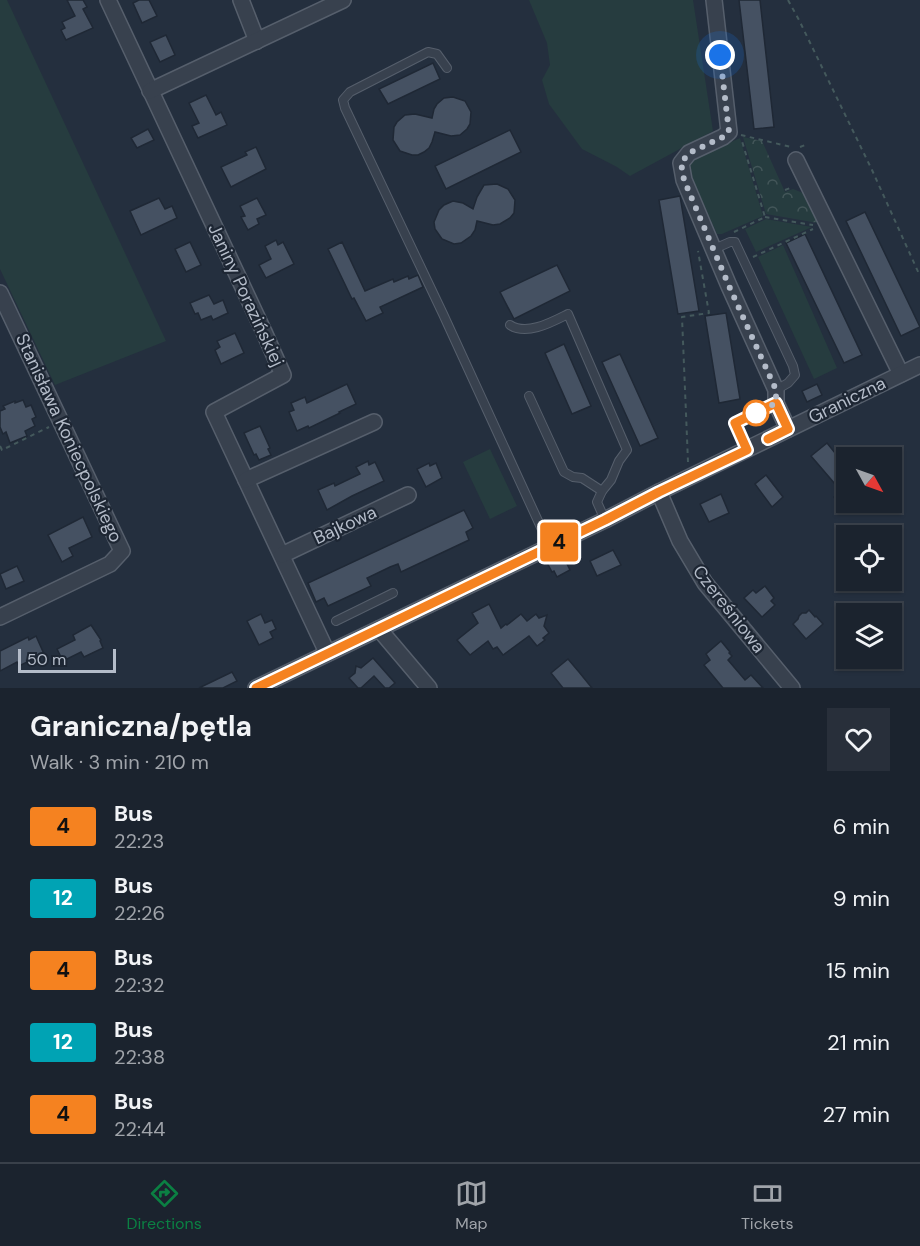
<!DOCTYPE html>
<html lang="en">
<head>
<meta charset="utf-8">
<style>
	:root { --surface:#1b232e; --page:#282f3a; --text:#f1f3f6; --muted:#a0a4aa; --line:#39404a; --accent:#0b8043 }
	body { margin:0; font-family:"DM Sans",sans-serif; background:var(--page); color:var(--text); height:100vh; display:flex; flex-direction:column; font-size:22px; white-space:nowrap }
	* { box-sizing:border-box; margin:0 }
	p { font-size:20px; color:var(--muted) }
	.icon { flex:none; width:33px; height:33px; fill:none; stroke:currentColor; stroke-width:2; stroke-linecap:round; stroke-linejoin:round }
	.map { position:relative; height:688px; overflow:hidden }
	.side { display:flex; flex-direction:column; background:var(--surface); flex:1 }
	.side>* { flex:none }
	.badge { padding:0 12px; border-radius:4px; font-size:21px; line-height:39px }
	.needle { width:39px; rotate:130deg }
	.controls { position:absolute; left:836px; top:447px; display:grid; gap:12px }
	.controls a { display:grid; place-items:center; width:66px; height:66px; border-radius:0px; background:var(--surface); box-shadow:0 2px 4px #0004,0 0 0 2px var(--line); font-size:30px }
	.scale { position:absolute; left:18px; bottom:15px; width:98px; box-sizing:border-box; padding-left:6px; border:3px solid #b4bcc9; border-top:0; font-size:16px; line-height:21px; white-space:nowrap; color:#b4bcc9; -webkit-text-stroke:4px #1d2633; paint-order:stroke }
	.you { position:absolute; width:30px; height:30px; margin:-15px; border:4px solid #fff; border-radius:50%; background:#1a73e8; box-shadow:0 0 0 9px #1a73e833 }
	.map>.badge { position:absolute; translate:-50% -50%; box-shadow:0 0 0 3px #fff }
	.round { display:grid; place-items:center; flex:none; width:63px; height:63px; border-radius:0px; background:var(--page) }
	.headline { display:flex; align-items:center; justify-content:space-between; height:102px; padding:0 30px }
	h1 { font-size:28px; font-weight:700; line-height:45px }
	ul { padding:0; list-style:none }
	li { display:flex; align-items:center; gap:18px; height:72px; padding:0 30px }
	li div { flex:1 }
	li b { display:block; font-size:22px }
	li em { font-style:normal }
	li .badge { min-width:66px; font-weight:700; text-align:center }
	.tabs { display:flex; justify-content:space-around; align-items:center; height:84px; border-top:2px solid var(--line); background:var(--surface); font-size:16px; color:var(--muted) }
	.tabs a { display:grid; justify-items:center; gap:3px }
	.tabs .on { color:var(--accent) }
	.map>svg:first-child { display:block }
	.green { fill:#263c3f }
	.forest { fill:url(#forest-crowns) }
	.building { fill:#455162; stroke:#1f2835; stroke-width:1.5 }
	.lines { fill:none; stroke-linecap:round; stroke-linejoin:round }
	.lane-casing { stroke:#565f6c; stroke-width:10 }
	.street-casing { stroke:#565f6c; stroke-width:18 }
	.path { stroke:#44595c; stroke-width:2; stroke-dasharray:4.5 4.5; stroke-linecap:butt }
	.lane { stroke:#38414e; stroke-width:8 }
	.street { stroke:#38414e; stroke-width:15 }
	.line-casing { stroke:#fff; stroke-width:14 }
	.line { stroke:#f58220; stroke-width:9 }
	.walk { stroke:#b4bcc9; stroke-width:6; stroke-dasharray:0 10.8 }
	.stop-dot { fill:#fff; stroke:#f58220; stroke-width:3 }
	.labels { text-anchor:middle; stroke-width:4.5; stroke-linejoin:round; paint-order:stroke }
	.street-label { font-size:18px; fill:#b4bcc9; stroke:#1d2633 }
</style>
</head>
<body>
<div class="map">
<svg width="920" height="688" viewBox="0 0 920 688">
	<defs>
		<pattern id="forest-crowns" width="20" height="18" patternUnits="userSpaceOnUse" patternTransform="scale(1.5)"><rect width="20" height="18" fill="#263c3f"/><path d="M2 6a3 3 0 1 1 6 0M12 15a3 3 0 1 1 6 0" fill="none" stroke="#435659"/></pattern>
	</defs>
	<rect width="100%" height="100%" fill="#242f3e"/>
	<g class="green">
		<polygon points="0,0 7,0 166,341 55,385 0,269"/>
		<polygon points="529,0 693,0 713,131 630,176 617,167 582,149 549,104 542,80 550,65 547,43"/>
		<polygon points="740,138 763,216 722,234 717,234 690,174 689,167 693,159"/>
		<polygon points="766,219 812,227 756,252 745,229"/>
		<polygon points="783,245 837,368 814,379 758,257"/>
		<polygon points="490,449 517,506 490,519 463,462"/>
	</g>
	<polygon class="forest" points="743,137 762,141 785,192 793,189 803,193 818,223 766,214"/>
	<g class="building">
		<polygon points="67,0 83,0 87,7 83,9 93,28 66,40 61,30 65,28 62,22 75,16"/>
		<polygon points="139,0 149,0 157,16 142,23 133,3"/>
		<polygon points="739,0 760,0 774,127 754,129"/>
		<polygon points="166,35 175,55 160,62 150,42"/>
		<polygon points="433,63 440,79 388,104 379,89"/>
		<polygon points="206,95 216,115 221,112 227,125 198,138 192,126 199,123 189,103"/>
		<polygon points="453,97 465,101 471,112 470,124 467,129 460,135 451,136 435,132 432,142 429,148 424,152 418,155 412,155 400,151 393,140 394,127 397,122 405,115 415,114 432,118 434,109 437,104 444,98"/>
		<polygon points="148,129 154,140 137,148 131,138"/>
		<polygon points="510,130 521,152 446,189 435,166"/>
		<polygon points="256,147 266,169 231,187 221,167 247,155 245,152"/>
		<polygon points="497,184 508,189 515,200 514,213 510,218 500,224 493,225 477,221 475,230 471,236 461,243 454,244 442,239 435,229 434,222 439,210 444,205 453,201 463,203 473,209 477,197 484,185"/>
		<polygon points="680,196 699,311 678,314 659,200"/>
		<polygon points="159,198 165,209 172,206 177,218 141,235 130,211"/>
		<polygon points="257,198 266,215 257,219 259,224 248,230 241,217 245,216 240,206"/>
		<polygon points="865,212 920,327 901,336 846,221"/>
		<polygon points="805,234 862,355 844,363 786,243"/>
		<polygon points="276,240 278,245 283,242 294,264 266,278 259,265 271,259 265,246"/>
		<polygon points="190,242 201,265 186,272 175,249"/>
		<polygon points="342,242 365,291 393,279 394,282 408,276 409,279 418,275 423,287 380,307 383,313 366,321 354,298 352,299 328,249"/>
		<polygon points="557,265 570,291 514,319 500,292"/>
		<polygon points="209,295 214,304 223,300 228,313 213,320 211,316 201,320 198,313 195,314 190,303"/>
		<polygon points="726,313 740,399 719,403 705,316"/>
		<polygon points="235,333 244,353 221,364 215,350 220,347 217,341"/>
		<polygon points="564,344 591,406 572,414 545,353"/>
		<polygon points="620,354 658,438 640,446 602,362"/>
		<polygon points="347,384 356,404 339,412 340,413 309,428 308,426 297,431 289,412 294,410 291,403 305,397 307,403"/>
		<polygon points="817,384 822,395 807,402 802,391"/>
		<polygon points="23,400 26,407 31,405 36,417 32,419 35,426 25,431 27,436 10,443 6,432 3,434 0,427 0,411 5,409 3,406 15,401 15,403"/>
		<polygon points="260,426 270,448 268,449 271,455 259,460 256,454 254,455 244,433"/>
		<polygon points="827,443 839,458 846,451 846,511 834,497 841,491 811,456"/>
		<polygon points="368,461 369,465 375,462 384,481 352,496 327,510 318,490 334,483 335,486 360,474 356,467"/>
		<polygon points="429,463 430,466 436,463 442,478 426,487 417,469"/>
		<polygon points="766,475 783,497 772,507 755,484"/>
		<polygon points="721,494 729,513 709,522 700,504"/>
		<polygon points="464,510 473,528 466,532 469,540 401,572 398,564 390,567 367,578 371,586 328,606 324,598 316,602 308,583"/>
		<polygon points="83,517 92,537 69,548 73,556 62,562 48,535"/>
		<polygon points="613,550 621,565 597,576 590,561"/>
		<polygon points="561,552 570,570 557,577 554,571 552,572 545,559"/>
		<polygon points="17,566 24,581 6,589 0,574"/>
		<polygon points="765,586 774,598 771,601 775,605 762,617 744,598 753,590 756,593"/>
		<polygon points="489,604 501,628 506,624 507,625 521,614 527,621 536,614 539,618 547,615 544,626 549,633 543,638 545,640 537,646 529,636 503,655 497,647 493,649 488,641 470,655 457,640 478,623 472,613"/>
		<polygon points="809,610 815,617 816,616 823,624 806,639 793,624 798,619 799,616 802,613 806,613"/>
		<polygon points="261,614 265,623 272,620 276,629 270,632 273,638 259,645 247,621"/>
		<polygon points="91,625 101,640 100,641 103,648 84,657 81,652 63,661 57,649 75,640 73,635"/>
		<polygon points="36,636 44,654 19,666 17,662 0,671 0,651 28,637 29,640"/>
		<polygon points="721,641 730,652 729,653 732,656 728,660 745,680 751,675 763,688 723,688 704,665 710,660 706,654"/>
		<polygon points="373,658 395,683 389,688 385,688 374,676 361,688 358,688 349,678 355,673 356,666 361,668"/>
		<polygon points="568,659 579,672 592,688 563,688 551,673"/>
		<polygon points="232,672 237,681 223,688 199,688"/>
	</g>
	<g class="lines">
		<g class="lane-casing">
			<g id="lane">
				<polyline points="447,68 437,54 428,52 350,92 343,100 345,108 443,314 550,547"/>
				<polyline points="714,249 730,242 735,242 793,366 795,375 788,383 776,390"/>
				<path d="M510,325C527,336 552,322 568,314L627,450L619,461L611,480L602,491L597,502L605,520"/>
				<polyline points="529,396 564,472 573,477 582,478 602,491"/>
				<polyline points="747,450 735,423 776,403"/>
				<polyline points="336,621 393,593"/>
			</g>
		</g>
		<g class="street-casing">
			<g id="street">
				<polyline points="108,0 264,332 283,375 214,412 324,646 326,654"/>
				<polyline points="241,0 257,41"/>
				<polyline points="714,0 729,132 723,137 689,153 681,163 684,180 729,286 776,390 776,403 788,429"/>
				<polyline points="150,91 343,0"/>
				<polyline points="796,160 901,374"/>
				<polyline points="0,293 122,551 110,564 0,617"/>
				<polyline points="246,480 374,422"/>
				<polyline points="659,492 680,541 705,583 792,688"/>
				<polyline points="282,555 408,495"/>
				<polyline points="379,629 429,688"/>
				<polyline points="256,688 605,520 659,492 920,365"/>
			</g>
		</g>
		<g class="path">
			<polyline points="788,0 799,20 872,170 920,276"/>
			<polyline points="741,135 791,147"/>
			<polyline points="800,147 808,144"/>
			<polyline points="785,190 793,187"/>
			<polyline points="765,217 813,225"/>
			<polyline points="734,232 765,217 741,138"/>
			<polyline points="753,257 813,229"/>
			<polyline points="0,446 2,450 49,427"/>
			<polyline points="688,462 682,317 709,313 698,251"/>
		</g>
		<use href="#lane" class="lane"/>
		<use href="#street" class="street"/>
	</g>
	<g class="lines">
		<g class="line-casing">
			<polyline id="line" points="256,688 605,520 659,492 747,450 735,423 776,403 788,429 768,439"/>
		</g>
		<use href="#line" class="line"/>
		<polyline class="walk" points="720,55 729,132 723,137 689,153 681,163 684,180 729,286 776,390 776,403 756,413"/>
	</g>
	<circle class="stop-dot" cx="756" cy="413" r="12"/>
	<g class="labels">
		<g class="street-label">
			<text transform="translate(246 295) rotate(65)" y="6">Janiny Porazińskiej</text>
			<text transform="translate(847 400) rotate(-26)" y="6">Graniczna</text>
			<text transform="translate(69 438) rotate(65)" y="6">Stanisława Koniecpolskiego</text>
			<text transform="translate(345 525) rotate(-25)" y="6">Bajkowa</text>
			<text transform="translate(729 609) rotate(52)" y="6">Czereśniowa</text>
		</g>
	</g>
</svg>
<div class="controls">
<a><svg class="needle" viewBox="-14 -14 28 28"><path d="M0-13l5 13h-10z" fill="#e53935"/><path d="M0 13l5-13h-10z" fill="#a0a4aa"/></svg></a>
<a><svg class="icon" aria-label="locate" viewBox="0 0 24 24"><circle cx="12" cy="12" r="6"/><path d="M12 2v4M12 18v4M2 12h4M18 12h4"/></svg></a>
<a><svg class="icon" aria-label="layers" viewBox="0 0 24 24"><path d="M12 4l9 5-9 5-9-5zM3 14l9 5 9-5"/></svg></a>
</div>
<div class="scale">50 m</div>
<div class="you" style="left:720px;top:55px"></div>
<b class="badge" style="left:559px;top:542px;background:#f58220;color:#111">4</b>
</div>
<section class="side">
<div class="headline"><div><h1>Graniczna/pętla</h1><p>Walk · 3 min · 210 m</p></div><a class="round"><svg class="icon" aria-label="heart" viewBox="0 0 24 24"><path d="M12 20l-8-8c-3-5 5-10 8-4 3-6 11-1 8 4z"/></svg></a></div>
<ul>
<li><span class="badge" style="background:#f58220;color:#111">4</span><div><b>Bus</b><p>22:23</p></div><em>6 min</em></li>
<li><span class="badge" style="background:#00a3b4;color:#fff">12</span><div><b>Bus</b><p>22:26</p></div><em>9 min</em></li>
<li><span class="badge" style="background:#f58220;color:#111">4</span><div><b>Bus</b><p>22:32</p></div><em>15 min</em></li>
<li><span class="badge" style="background:#00a3b4;color:#fff">12</span><div><b>Bus</b><p>22:38</p></div><em>21 min</em></li>
<li><span class="badge" style="background:#f58220;color:#111">4</span><div><b>Bus</b><p>22:44</p></div><em>27 min</em></li>
</ul>
</section>
<nav class="tabs">
<a class="on"><svg class="icon" aria-label="directions" viewBox="0 0 24 24"><path d="M12 3l9 9-9 9-9-9zM9 14v-3h6M13 9l2 2-2 2"/></svg>Directions</a>
<a><svg class="icon" aria-label="map" viewBox="0 0 24 24"><path d="M3 6l6-2 6 2 6-2v14l-6 2-6-2-6 2zM9 4v14M15 6v14"/></svg>Map</a>
<a><svg class="icon" aria-label="tickets" viewBox="0 0 24 24"><path d="M3 7h18v10H3zM15 7v10"/></svg>Tickets</a>
</nav>
</body>
</html>
